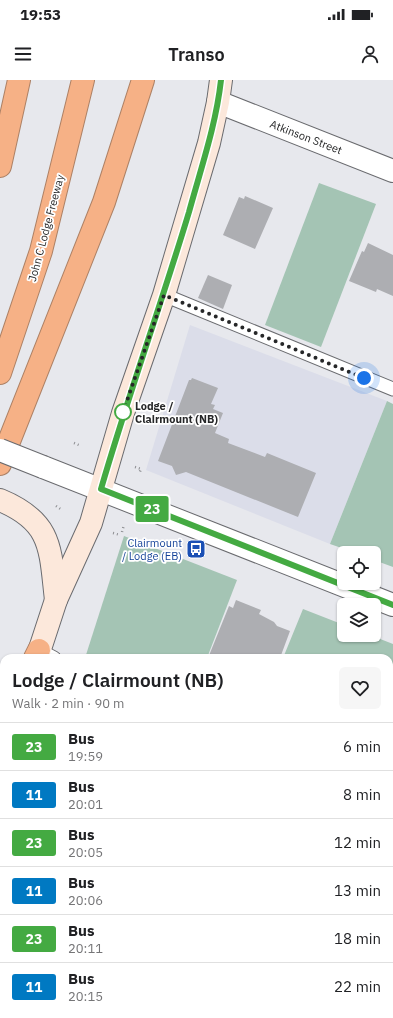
<!DOCTYPE html>
<html lang="en">
<head>
<meta charset="utf-8">
<style>
	:root { --surface:#fff; --page:#f6f6f6; --text:#202124; --muted:#757577; --line:#e0e0e0 }
	body { margin:0; font-family:"IBM Plex Sans",sans-serif; background:var(--page); color:var(--text); height:100vh; display:flex; flex-direction:column; font-size:15px; white-space:nowrap }
	* { box-sizing:border-box; margin:0 }
	p { font-size:13px; color:var(--muted) }
	.icon { flex:none; width:22px; height:22px; fill:none; stroke:currentColor; stroke-width:2; stroke-linecap:round; stroke-linejoin:round }
	.map { position:relative; flex:1; overflow:hidden }
	.sheet { position:absolute; left:0px; top:574px; width:393px; height:364px; display:flex; flex-direction:column; background:var(--surface); border-radius:12px 12px 0 0; box-shadow:0 1px 3px #0004 }
	.sheet>* { flex:none }
	.badge { padding:0 8px; border-radius:3px; font-size:14px; line-height:26px }
	.controls { position:absolute; left:337px; top:466px; display:grid; gap:8px }
	.controls a { display:grid; place-items:center; width:44px; height:44px; border-radius:6px; background:var(--surface); box-shadow:0 1px 3px #0004; font-size:20px }
	.you { position:absolute; width:20px; height:20px; margin:-10px; border:3px solid #fff; border-radius:50%; background:#1a73e8; box-shadow:0 0 0 6px #1a73e833 }
	.map>.badge { position:absolute; translate:-50% -50%; box-shadow:0 0 0 2px #fff }
	.round { display:grid; place-items:center; flex:none; width:42px; height:42px; border-radius:6px; background:var(--page) }
	.head { display:flex; align-items:center; justify-content:space-between; height:68px; padding:0 12px }
	h1 { font-size:19px; font-weight:600; line-height:30px }
	ul { padding:0; list-style:none }
	li { display:flex; align-items:center; gap:12px; height:48px; padding:0 12px; border-top:1px solid var(--line) }
	li div { flex:1 }
	li b { display:block; font-size:15px }
	li em { font-style:normal }
	li .badge { min-width:44px; font-weight:700; text-align:center }
	.status { display:flex; justify-content:space-between; align-items:center; height:28px; padding:0 20px; background:var(--surface); direction:ltr }
	.status svg { height:11px; fill:currentColor }
	header { display:flex; justify-content:space-between; align-items:center; height:52px; padding:0 12px; background:var(--surface); font-size:18px; font-weight:600 }
	.map>svg:first-child { display:block }
	.built { fill:#dbdde9 }
	.green { fill:#a4c4b4 }
	.building { fill:#adaeb2 }
	.lines { fill:none; stroke-linecap:round; stroke-linejoin:round }
	.service-casing { stroke:#6a6b6f; stroke-width:15 }
	.minor-casing { stroke:#6a6b6f; stroke-width:24 }
	.secondary-casing { stroke:#6a6b6f; stroke-width:24 }
	.motorway-casing { stroke:#ad8165; stroke-width:24 }
	.path { stroke:#8c8d91; stroke-width:2.5; stroke-dasharray:1 3; stroke-linecap:butt }
	.service { stroke:#fff; stroke-width:13 }
	.minor { stroke:#fff; stroke-width:22 }
	.secondary { stroke:#fce8db; stroke-width:22 }
	.motorway { stroke:#f6b186; stroke-width:22 }
	.minor-bridge-casing { stroke:#6a6b6f; stroke-width:24; stroke-linecap:butt }
	.minor-bridge { stroke:#fff; stroke-width:22 }
	.line-casing { stroke:#fff; stroke-width:9 }
	.line { stroke:#44aa42; stroke-width:6 }
	.walk { stroke:#262728; stroke-width:4; stroke-dasharray:0 7.2 }
	.stop-dot { fill:#fff; stroke:#44aa42; stroke-width:2 }
	.labels { text-anchor:middle; stroke-width:3.5; stroke-linejoin:round; paint-order:stroke }
	.street-label { font-size:11px; fill:#262728; stroke:#fff }
	.stop-label { font-size:11px; font-weight:bold; fill:#262728; stroke:#fff; text-anchor:start }
	.transit-label { font-size:11px; fill:#164399; stroke:#fff; text-anchor:end }
</style>
</head>
<body>
<div class="status"><b>19:53</b><svg viewBox="0 0 49 12"><path d="M0 12V9h3v3zM5 12V6h3v6zM10 12V3h3v9zM15 12V0h3v12zM26 1h20v11H26zM47 4h2v5h-2z"/></svg></div>
<header><svg class="icon" aria-label="menu" viewBox="0 0 24 24"><path d="M4 6h16M4 12h16M4 18h16"/></svg>Transo<svg class="icon" aria-label="person" viewBox="0 0 24 24"><circle cx="12" cy="8" r="4"/><path d="M4 21q1-7 8-7t8 7"/></svg></header>
<div class="map">
<svg width="393" height="938" viewBox="0 0 393 938">
	<rect width="100%" height="100%" fill="#e7e8ed"/>
	<polygon class="built" points="190,245 387,321 330,464 146,390"/>
	<g class="green">
		<polygon points="319,103 376,124 321,267 265,245"/>
		<polygon points="387,321 393,324 393,487 374,480 374,473 356,473 330,464"/>
		<polygon points="124,456 237,500 207,578 85,578"/>
		<polygon points="303,529 344,545 344,555 370,555 393,564 393,706 389,704 389,578 283,578"/>
	</g>
	<g class="building">
		<polygon points="245,116 273,128 255,169 223,155 239,117 244,119"/>
		<polygon points="368,163 393,175 393,216 377,209 376,212 349,201 362,171 364,172"/>
		<polygon points="208,195 232,205 223,229 198,218"/>
		<polygon points="192,298 218,308 211,324 215,325 213,329 223,333 215,353 229,359 228,363 265,377 267,373 316,393 298,437 186,392 176,395 172,386 158,381 189,300 191,300"/>
		<polygon points="236,520 261,530 259,534 274,542 277,546 290,551 280,578 208,578 229,526 233,528"/>
	</g>
	<g class="lines">
		<g class="service-casing">
			<g id="service">
				<polyline points="164,215 393,309"/>
				<polyline points="39,570 54,578"/>
				<polyline points="389,713 393,714"/>
			</g>
		</g>
		<g class="minor-casing">
			<g id="minor">
				<polyline points="218,22 393,91"/>
				<polyline points="43,387 393,525"/>
				<polyline points="0,762 4,764"/>
				<polyline points="389,917 393,919"/>
			</g>
		</g>
		<g class="secondary-casing">
			<g id="secondary">
				<path d="M0,420C53,442 50,469 56,520"/>
				<polyline points="37,578 56,520 91,443 123,333 164,215 209,63 218,22 221,0"/>
				<polyline points="0,692 4,679"/>
			</g>
		</g>
		<g class="motorway-casing">
			<g id="motorway">
				<polyline points="0,86 19,0"/>
				<polyline points="0,293 41,171 83,0"/>
				<polyline points="0,384 104,122 143,0"/>
				<polyline points="35,578 39,570"/>
				<polyline points="0,644 4,636"/>
			</g>
		</g>
		<g class="path">
			<polyline points="74,363 81,366"/>
			<polyline points="135,387 141,389 139,394"/>
			<polyline points="56,426 62,430"/>
			<polyline points="122,452 124,445"/>
			<polyline points="113,453 120,455"/>
		</g>
		<use href="#service" class="service"/>
		<use href="#minor" class="minor"/>
		<use href="#secondary" class="secondary"/>
		<use href="#motorway" class="motorway"/>
		<g class="minor-bridge-casing">
			<polyline id="minor-bridge" points="0,370 43,387"/>
		</g>
		<use href="#minor-bridge" class="minor-bridge"/>
	</g>
	<g class="lines">
		<g class="line-casing">
			<path id="line" d="M221,0C216,45 201,88 189,132C161,225 128,316 101,409L393,525"/>
		</g>
		<use href="#line" class="line"/>
		<polyline class="walk" points="123,332 164,215 364,298"/>
	</g>
	<defs>
		<g id="bus-square" transform="scale(1)"><rect x="-9" y="-9" width="18" height="18" rx="4" fill="#1a4fb4" stroke="#fff"/><path d="M-5-6H5V4H4V6H2V4H-2V6H-4V4H-5ZM-3.5-4V0h7V-4ZM-3.5 1.2v1.5H-2V1.2ZM2 1.2v1.5H3.5V1.2Z" fill="#fff"/></g>
	</defs>
	<g fill-rule="evenodd">
		<use href="#bus-square" x="196" y="469"/>
	</g>
	<circle class="stop-dot" cx="123" cy="332" r="8"/>
	<g class="labels">
		<g class="street-label">
			<text transform="translate(306 57) rotate(21)" y="4">Atkinson Street</text>
			<text transform="translate(46 148) rotate(-75)" y="4">John C Lodge Freeway</text>
		</g>
		<g class="stop-label">
			<text x="135" y="330">Lodge /<tspan x="135" dy="13">Clairmount (NB)</tspan></text>
		</g>
		<g class="transit-label">
			<text x="182" y="467">Clairmount<tspan x="182" dy="13">/ Lodge (EB)</tspan></text>
		</g>
	</g>
</svg>
<div class="controls">
<a><svg class="icon" aria-label="locate" viewBox="0 0 24 24"><circle cx="12" cy="12" r="6"/><path d="M12 2v4M12 18v4M2 12h4M18 12h4"/></svg></a>
<a><svg class="icon" aria-label="layers" viewBox="0 0 24 24"><path d="M12 4l9 5-9 5-9-5zM3 14l9 5 9-5"/></svg></a>
</div>
<div class="you" style="left:364px;top:298px"></div>
<b class="badge" style="left:152px;top:429px;background:#44aa42;color:#fff">23</b>
<section class="sheet">
<div class="head"><div><h1>Lodge / Clairmount (NB)</h1><p>Walk · 2 min · 90 m</p></div><a class="round"><svg class="icon" aria-label="heart" viewBox="0 0 24 24"><path d="M12 20l-8-8c-3-5 5-10 8-4 3-6 11-1 8 4z"/></svg></a></div>
<ul>
<li><span class="badge" style="background:#44aa42;color:#fff">23</span><div><b>Bus</b><p>19:59</p></div><em>6 min</em></li>
<li><span class="badge" style="background:#0079c2;color:#fff">11</span><div><b>Bus</b><p>20:01</p></div><em>8 min</em></li>
<li><span class="badge" style="background:#44aa42;color:#fff">23</span><div><b>Bus</b><p>20:05</p></div><em>12 min</em></li>
<li><span class="badge" style="background:#0079c2;color:#fff">11</span><div><b>Bus</b><p>20:06</p></div><em>13 min</em></li>
<li><span class="badge" style="background:#44aa42;color:#fff">23</span><div><b>Bus</b><p>20:11</p></div><em>18 min</em></li>
<li><span class="badge" style="background:#0079c2;color:#fff">11</span><div><b>Bus</b><p>20:15</p></div><em>22 min</em></li>
</ul>
</section>
</div>
</body>
</html>
